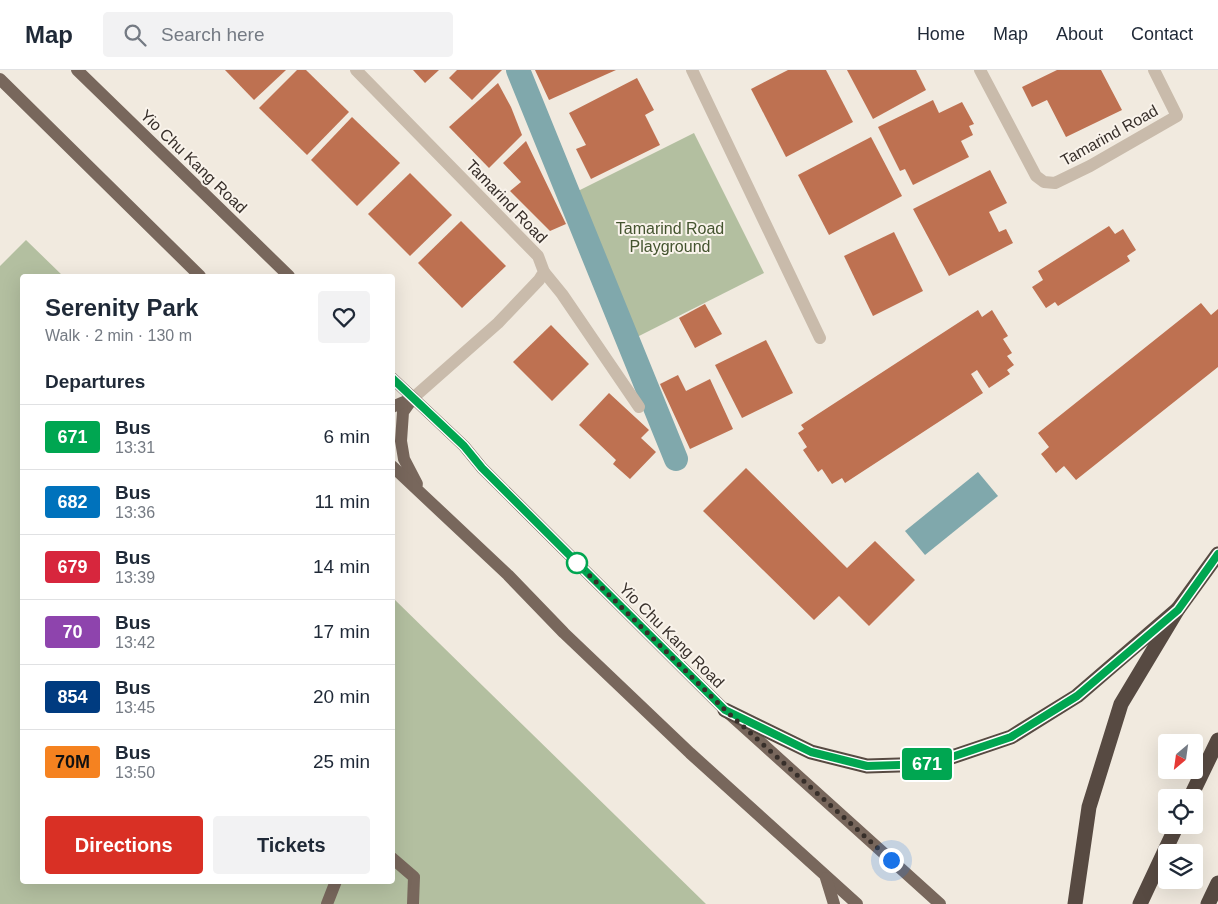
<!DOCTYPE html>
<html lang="en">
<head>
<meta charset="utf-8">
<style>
	:root { --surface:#fff; --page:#f2f2f3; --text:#1f2937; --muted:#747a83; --line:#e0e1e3; --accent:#d93025 }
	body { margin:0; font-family:Arial,sans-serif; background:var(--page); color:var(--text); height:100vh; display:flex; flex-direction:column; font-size:19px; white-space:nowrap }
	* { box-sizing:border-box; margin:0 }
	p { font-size:16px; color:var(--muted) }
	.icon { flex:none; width:28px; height:28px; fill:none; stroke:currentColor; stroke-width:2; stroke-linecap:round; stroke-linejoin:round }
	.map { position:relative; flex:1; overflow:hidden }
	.panel { position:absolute; left:20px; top:204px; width:375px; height:610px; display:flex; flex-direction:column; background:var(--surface); border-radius:5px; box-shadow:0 5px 20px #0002 }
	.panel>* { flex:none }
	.badge { padding:0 10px; border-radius:4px; font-size:18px; line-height:32px }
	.needle { width:32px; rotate:209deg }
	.buttons { position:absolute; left:1158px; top:664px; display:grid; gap:10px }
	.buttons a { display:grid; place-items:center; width:45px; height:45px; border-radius:5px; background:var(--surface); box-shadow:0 5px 20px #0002; font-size:25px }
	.you { position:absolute; width:25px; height:25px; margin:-12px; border:4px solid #fff; border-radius:50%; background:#1a73e8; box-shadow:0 0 0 8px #1a73e833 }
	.map>.badge { position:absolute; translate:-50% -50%; box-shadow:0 0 0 2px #fff }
	h2 { padding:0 25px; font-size:19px; line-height:45px }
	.round { display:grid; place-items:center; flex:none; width:52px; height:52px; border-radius:5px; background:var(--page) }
	.overview { display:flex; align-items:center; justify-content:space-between; height:85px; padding:0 25px }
	h1 { font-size:24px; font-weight:600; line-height:38px }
	.primary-button { display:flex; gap:10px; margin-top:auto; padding:10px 25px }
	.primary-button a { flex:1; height:58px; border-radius:5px; background:var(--accent); color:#fff; font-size:20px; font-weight:600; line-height:58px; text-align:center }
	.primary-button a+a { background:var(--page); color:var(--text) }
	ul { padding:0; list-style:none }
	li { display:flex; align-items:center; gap:15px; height:65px; padding:0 25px; border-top:1px solid var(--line) }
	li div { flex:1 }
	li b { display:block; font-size:19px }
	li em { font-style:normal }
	li .badge { min-width:55px; font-weight:700; text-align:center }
	header { display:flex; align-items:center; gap:30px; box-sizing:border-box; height:70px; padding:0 25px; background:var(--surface); border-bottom:1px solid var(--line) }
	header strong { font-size:24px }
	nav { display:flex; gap:28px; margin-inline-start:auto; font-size:18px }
	.search { width:350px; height:45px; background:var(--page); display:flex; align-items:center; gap:12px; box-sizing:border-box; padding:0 18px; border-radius:5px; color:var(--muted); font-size:19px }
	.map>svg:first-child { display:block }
	.green { fill:#b3bfa0 }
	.water { fill:#80a8ac }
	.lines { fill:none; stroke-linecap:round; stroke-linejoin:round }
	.canal { stroke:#80a8ac; stroke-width:24 }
	.building { fill:#be7151 }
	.minor { stroke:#c9bbab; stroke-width:12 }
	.major { stroke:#78675c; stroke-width:12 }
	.highway { stroke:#574a42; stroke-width:15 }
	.line-casing { stroke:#fff; stroke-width:11 }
	.line { stroke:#00a651; stroke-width:8 }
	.walk { stroke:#372f2a; stroke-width:5; stroke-dasharray:0 9 }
	.stop-dot { fill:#fff; stroke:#00a651; stroke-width:2.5 }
	.labels { text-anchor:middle; stroke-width:4; stroke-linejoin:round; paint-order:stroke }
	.street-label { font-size:16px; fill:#372f2a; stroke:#f9f3eb }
	.park-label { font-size:16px; fill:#44542f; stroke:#f9f3eb }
</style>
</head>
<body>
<header>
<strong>Map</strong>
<div class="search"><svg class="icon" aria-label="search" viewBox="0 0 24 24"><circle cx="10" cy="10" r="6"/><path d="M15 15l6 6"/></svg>Search here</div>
<nav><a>Home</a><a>Map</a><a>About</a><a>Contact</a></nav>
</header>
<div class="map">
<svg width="1218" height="834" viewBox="0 0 1218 834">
	<rect width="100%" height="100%" fill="#f1eadf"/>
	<g class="green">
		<polygon points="694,63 764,203 637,267 578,121"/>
		<polygon points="26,170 63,206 22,206 22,811 392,811 393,528 706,834 0,834 0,196"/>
	</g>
	<polygon class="water" points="978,402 998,426 925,485 905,461"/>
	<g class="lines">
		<polyline class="canal" points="518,0 676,389"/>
	</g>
	<g class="building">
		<polygon points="225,0 286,0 254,30"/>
		<polygon points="297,0 306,0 349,42 307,85 259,38"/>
		<polygon points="413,0 439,0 425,13"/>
		<polygon points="457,0 502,0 472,30 449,8"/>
		<polygon points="535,0 616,0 549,30"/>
		<polygon points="788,0 826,0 853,52 786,87 751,19"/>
		<polygon points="847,0 916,0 926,20 873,49"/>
		<polygon points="1057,0 1101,0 1122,40 1066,67 1047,30 1032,37 1022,17"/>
		<polygon points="637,8 654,40 645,45 660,75 591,109 576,79 586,75 569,43"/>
		<polygon points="498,13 511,37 522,65 489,98 449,57"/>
		<polygon points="933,30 939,43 962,32 974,54 969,56 973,65 961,71 969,87 913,115 905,99 900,101 878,57"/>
		<polygon points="352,47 400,93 357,136 311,90"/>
		<polygon points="871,67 902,126 829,165 798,105"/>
		<polygon points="526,71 566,154 550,161 510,121 521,112 503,93"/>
		<polygon points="990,100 1007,133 989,142 999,162 1006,159 1013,173 949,206 913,139"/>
		<polygon points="410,103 452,145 410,186 368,144"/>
		<polygon points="461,151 506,196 462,238 418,193"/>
		<polygon points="1109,156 1115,164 1123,159 1136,180 1127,186 1130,191 1058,236 1055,232 1046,238 1032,217 1043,210 1038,201"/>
		<polygon points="894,162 923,221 873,246 844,186"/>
		<polygon points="1201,233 1211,245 1218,239 1218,297 1076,410 1064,396 1056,403 1041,384 1049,377 1038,363"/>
		<polygon points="705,234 722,264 695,278 679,248"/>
		<polygon points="978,240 982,247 992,240 1008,266 1003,269 1012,283 1007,286 1014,295 1007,300 1010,304 989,318 977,300 971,304 983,323 845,413 842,408 832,414 822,399 818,402 803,380 807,377 798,363 804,359 801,355"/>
		<polygon points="551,255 589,294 552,331 513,292"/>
		<polygon points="766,270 793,323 742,348 715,295"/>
		<polygon points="678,305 686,321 710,309 733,359 690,379 660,314"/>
		<polygon points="609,323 649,360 641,368 656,382 630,409 613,394 616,390 579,355"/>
		<polygon points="746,398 847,498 875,471 915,510 869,556 839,526 814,550 703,441"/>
	</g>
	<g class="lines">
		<g class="minor">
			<polyline points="356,0 538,186 544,202 539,210 498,253 413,328"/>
			<polyline points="692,0 820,268"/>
			<polyline points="980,0 1036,106 1044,112 1055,113 1090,96 1177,46 1154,0"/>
			<polyline points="544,202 562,224 639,337"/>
		</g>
		<g class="major">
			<polyline points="77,0 289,206"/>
			<polyline points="0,9 200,206"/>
			<polyline points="392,308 464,376 482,398 725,640 940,834"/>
			<polyline points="413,328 403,342 401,371 404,389 417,414"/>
			<polyline points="392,337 411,329"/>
			<polyline points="392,396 508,505 564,563 690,683 857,834"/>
			<polyline points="392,788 414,807 413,834"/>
			<polyline points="826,808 834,834"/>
			<polyline points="327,834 336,811"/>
		</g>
		<g class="highway">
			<polyline points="725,640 811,682 867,696 931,694 1011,667 1077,626 1178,539"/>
			<polyline points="1190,728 1218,670"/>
			<polyline points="1075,834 1089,737 1121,634 1178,539 1218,484"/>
			<polyline points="1140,834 1177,755"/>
			<polyline points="1208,834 1218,813"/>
		</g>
	</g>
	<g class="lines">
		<g class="line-casing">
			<polyline id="line" points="392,308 464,376 482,398 725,640 811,682 867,696 931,694 1011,667 1077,626 1178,540 1218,484"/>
		</g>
		<use href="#line" class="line"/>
		<polyline class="walk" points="577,493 725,640 891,790"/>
	</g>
	<circle class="stop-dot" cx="577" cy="493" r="10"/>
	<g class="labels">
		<g class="street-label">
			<text transform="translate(1109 65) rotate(-29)" y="6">Tamarind Road</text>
			<text transform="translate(194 91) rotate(44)" y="6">Yio Chu Kang Road</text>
			<text transform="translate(507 131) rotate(46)" y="6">Tamarind Road</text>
			<text transform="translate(672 565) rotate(45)" y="6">Yio Chu Kang Road</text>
		</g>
		<g class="park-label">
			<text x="670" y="164">Tamarind Road<tspan x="670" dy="18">Playground</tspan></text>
		</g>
	</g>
</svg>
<div class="buttons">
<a><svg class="needle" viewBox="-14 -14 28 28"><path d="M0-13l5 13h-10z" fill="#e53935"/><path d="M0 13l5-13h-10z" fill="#747a83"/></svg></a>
<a><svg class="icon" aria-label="locate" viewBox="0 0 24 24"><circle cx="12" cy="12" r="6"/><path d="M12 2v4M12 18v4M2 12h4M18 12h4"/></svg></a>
<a><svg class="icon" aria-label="layers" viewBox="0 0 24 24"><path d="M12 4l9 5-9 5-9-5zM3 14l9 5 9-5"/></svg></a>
</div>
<div class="you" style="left:891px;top:790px"></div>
<b class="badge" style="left:927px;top:694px;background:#00a651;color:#fff">671</b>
<section class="panel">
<div class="overview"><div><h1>Serenity Park</h1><p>Walk · 2 min · 130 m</p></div><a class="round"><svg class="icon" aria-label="heart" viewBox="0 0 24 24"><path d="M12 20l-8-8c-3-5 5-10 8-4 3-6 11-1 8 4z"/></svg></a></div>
<h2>Departures</h2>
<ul>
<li><span class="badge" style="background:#00a651;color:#fff">671</span><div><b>Bus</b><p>13:31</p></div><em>6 min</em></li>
<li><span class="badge" style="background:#0072bc;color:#fff">682</span><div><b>Bus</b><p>13:36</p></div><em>11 min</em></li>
<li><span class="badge" style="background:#d7263d;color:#fff">679</span><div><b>Bus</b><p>13:39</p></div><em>14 min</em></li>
<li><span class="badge" style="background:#8e44ad;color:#fff">70</span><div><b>Bus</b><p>13:42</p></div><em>17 min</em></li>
<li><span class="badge" style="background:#003b80;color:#fff">854</span><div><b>Bus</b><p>13:45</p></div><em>20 min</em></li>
<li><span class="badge" style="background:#f58220;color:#111">70M</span><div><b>Bus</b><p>13:50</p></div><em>25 min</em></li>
</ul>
<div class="primary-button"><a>Directions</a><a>Tickets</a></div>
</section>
</div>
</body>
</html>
